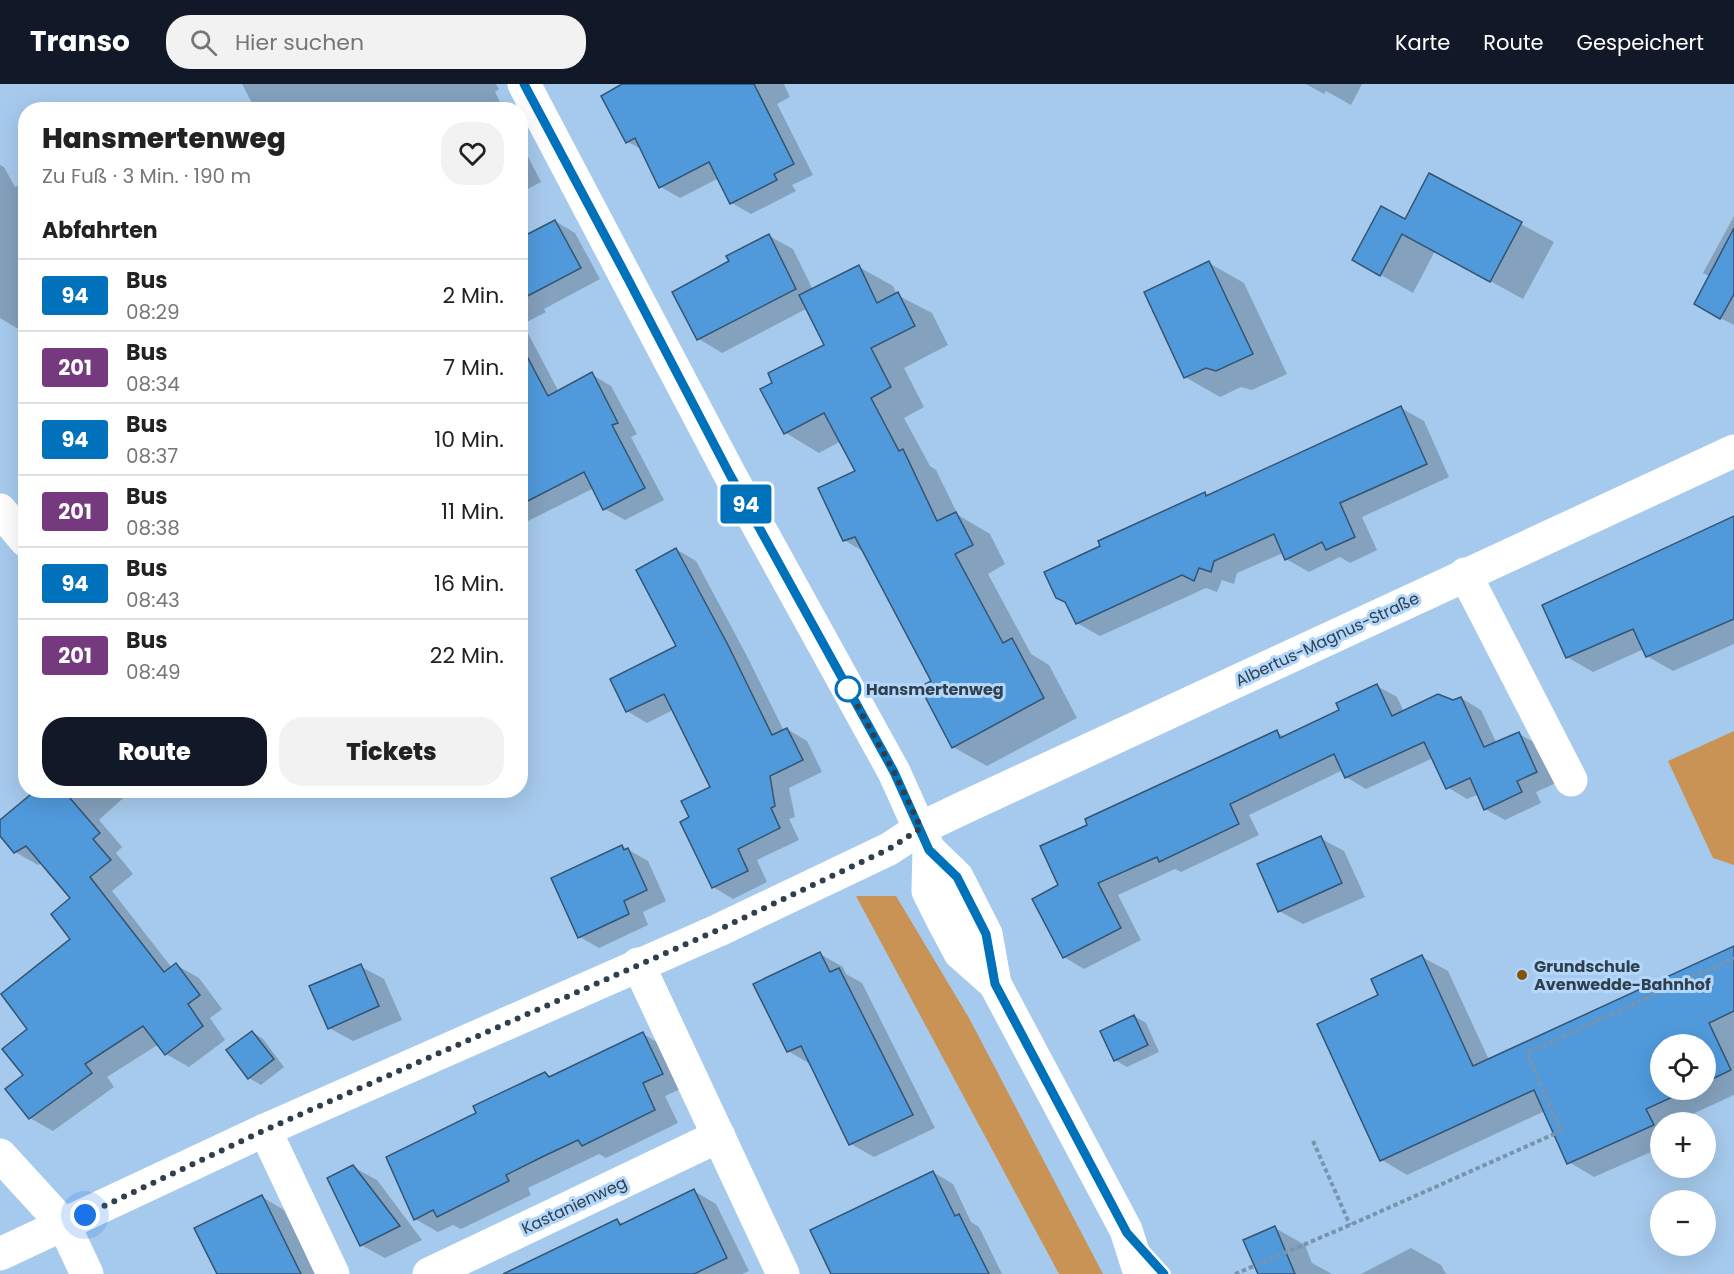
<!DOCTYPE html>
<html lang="de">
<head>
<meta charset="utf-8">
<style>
	:root { --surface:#fff; --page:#f2f2f2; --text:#222; --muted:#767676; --line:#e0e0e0; --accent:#111827 }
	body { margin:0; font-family:Poppins,sans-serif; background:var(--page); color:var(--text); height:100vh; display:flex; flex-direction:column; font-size:22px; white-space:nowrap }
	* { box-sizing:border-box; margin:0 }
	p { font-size:20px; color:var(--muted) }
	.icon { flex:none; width:33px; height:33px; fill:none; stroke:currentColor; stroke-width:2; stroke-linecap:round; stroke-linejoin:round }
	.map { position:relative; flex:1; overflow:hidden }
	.side { position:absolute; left:18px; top:18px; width:510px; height:696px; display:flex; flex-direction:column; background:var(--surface); border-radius:24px; box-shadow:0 6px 24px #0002 }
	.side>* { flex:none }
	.badge { padding:0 12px; border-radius:4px; font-size:21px; line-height:39px }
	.fabs { position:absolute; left:1650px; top:950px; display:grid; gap:12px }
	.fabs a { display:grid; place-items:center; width:66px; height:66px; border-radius:50%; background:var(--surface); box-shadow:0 6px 24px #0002; font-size:30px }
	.you { position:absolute; width:30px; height:30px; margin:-15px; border:4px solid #fff; border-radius:50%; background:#1a73e8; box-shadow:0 0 0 9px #1a73e833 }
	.map>.badge { position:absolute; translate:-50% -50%; box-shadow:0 0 0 3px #fff }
	h2 { padding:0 24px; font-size:22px; line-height:54px }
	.round { display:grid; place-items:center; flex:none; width:63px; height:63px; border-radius:24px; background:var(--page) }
	.head { display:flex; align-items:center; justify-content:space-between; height:102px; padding:0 24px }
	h1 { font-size:28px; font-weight:800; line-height:45px }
	.action { display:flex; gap:12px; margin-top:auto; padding:12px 24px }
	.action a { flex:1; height:69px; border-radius:24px; background:var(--accent); color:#fff; font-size:24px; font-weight:800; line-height:69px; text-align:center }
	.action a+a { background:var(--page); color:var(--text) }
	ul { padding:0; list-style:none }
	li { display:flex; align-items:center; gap:18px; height:72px; padding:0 24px; border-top:2px solid var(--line) }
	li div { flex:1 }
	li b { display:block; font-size:22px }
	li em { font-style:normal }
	li .badge { min-width:66px; font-weight:700; text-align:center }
	header { display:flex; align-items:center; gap:36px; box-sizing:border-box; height:84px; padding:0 30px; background:var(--accent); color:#fff }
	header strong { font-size:28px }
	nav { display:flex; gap:33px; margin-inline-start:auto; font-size:21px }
	.search { width:420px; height:54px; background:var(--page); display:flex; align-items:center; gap:15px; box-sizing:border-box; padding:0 21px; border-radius:24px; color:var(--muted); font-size:22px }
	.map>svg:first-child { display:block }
	.green { fill:#c99356 }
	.shadow { fill:#0003; fill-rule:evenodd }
	.building { fill:#509adc; stroke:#345472; stroke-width:1.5 }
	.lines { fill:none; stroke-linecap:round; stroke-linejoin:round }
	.path { stroke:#7793ad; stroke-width:4; stroke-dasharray:4.5 3; stroke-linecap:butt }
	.minor { stroke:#fff; stroke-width:33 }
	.line-casing { stroke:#fff; stroke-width:14 }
	.line { stroke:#0072bc; stroke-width:9 }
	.walk { stroke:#303f4d; stroke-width:6; stroke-dasharray:0 10.8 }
	.stop-dot { fill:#fff; stroke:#0072bc; stroke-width:3 }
	.poi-dot { fill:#865100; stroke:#b2d7fa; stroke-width:2 }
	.labels { text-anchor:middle; stroke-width:6; stroke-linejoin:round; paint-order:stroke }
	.street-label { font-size:16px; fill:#303f4d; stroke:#b2d7fa }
	.stop-label { font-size:16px; font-weight:bold; fill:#303f4d; stroke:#b2d7fa; text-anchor:start }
	.poi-label { font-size:16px; font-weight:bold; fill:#303f4d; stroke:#b2d7fa; text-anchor:start }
</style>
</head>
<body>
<header>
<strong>Transo</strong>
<div class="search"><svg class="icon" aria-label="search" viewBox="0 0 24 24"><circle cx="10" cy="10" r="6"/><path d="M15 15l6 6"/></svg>Hier suchen</div>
<nav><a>Karte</a><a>Route</a><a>Gespeichert</a></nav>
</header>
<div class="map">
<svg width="1734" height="1190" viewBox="0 0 1734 1190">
	<rect width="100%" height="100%" fill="#a6caed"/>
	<g class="green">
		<polygon points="1734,647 1734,781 1713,774 1668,677"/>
		<polygon points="856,812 896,812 969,934 1103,1190 1059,1190"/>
	</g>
	<g class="shadow">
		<polygon points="242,0 496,0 499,5 495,8 504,26 250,26 254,23"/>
		<polygon points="624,0 784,0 790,13 777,20 813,91 792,101 796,107 751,130 732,119 719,94 680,114 661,103 643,66 628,58"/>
		<polygon points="1306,0 1362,0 1351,21 1326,7 1324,10"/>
		<polygon points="520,57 541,98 520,109"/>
		<polygon points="0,81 4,83 15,103 26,98 26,243 20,246 0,234"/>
		<polygon points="1430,91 1554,158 1523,215 1435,167 1413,209 1354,176 1405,137"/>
		<polygon points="1734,132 1734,241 1718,233 1710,193 1703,189"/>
		<polygon points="555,137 575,149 600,195 544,225 546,228 523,240 559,308 591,290 611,302 637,350 631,353 664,416 625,436 605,425 594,404 520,441 520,156"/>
		<polygon points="769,152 793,165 813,206 859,183 893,202 897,211 932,229 948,261 904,284 924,323 904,334 930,382 936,386 958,431 990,450 1005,480 988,490 1031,570 1049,581 1077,634 987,682 953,663 933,598 864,468 844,456 857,388 841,357 819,369 786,349 826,261 808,224 722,269 699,255 674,208 731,178"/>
		<polygon points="1209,179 1244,199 1287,290 1252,306 1241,303 1220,313 1185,293"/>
		<polygon points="1401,324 1424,337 1449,393 1362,433 1377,466 1350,479 1340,473 1309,488 1286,475 1283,469 1237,489 1234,500 1222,496 1217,508 1206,504 1100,552 1077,539 1068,520 1057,513 1102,463 1205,410 1209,412"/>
		<polygon points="1734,436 1734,560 1673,587 1647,572 1644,565 1593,588 1567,573"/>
		<polygon points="676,465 696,477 748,574 784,647 787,645 807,657 822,688 789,704 795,733 789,735 799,756 757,776 767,798 733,815 713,803 691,734 712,704 673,626 647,639 627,627 678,563"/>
		<polygon points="1377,602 1397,613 1404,628 1461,614 1481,626 1497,660 1519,650 1539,661 1556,699 1536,708 1541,719 1505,736 1485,725 1479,710 1467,715 1447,703 1433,674 1366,705 1346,693 1343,686 1249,731 1259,751 1181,788 1175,785 1118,811 1141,856 1084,885 1064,873 1060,802 1277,648 1285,653 1341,627"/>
		<polygon points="38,706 132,706 99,736 122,763 116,769 133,790 112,807 172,884 176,881 199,894 222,925 210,934 225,956 189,983 166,970 159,960 107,993 114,1003 53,1047 30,1034 25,991 29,945 72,855 73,815 42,779 38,781 15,768 0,749 0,738"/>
		<polygon points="1320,754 1344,767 1365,813 1303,840 1279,827"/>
		<polygon points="622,762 648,777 666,817 643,828 648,841 599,864 580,853"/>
		<path d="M1734,863V1011L1675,1038H1660V1064L1594,1093L1569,1078L1545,1027L1407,1091L1382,1076L1380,912L1422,873L1448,887L1489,976ZM1660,960H1706V1005H1660Z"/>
		<polygon points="820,870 843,883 846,890 862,899 935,1044 874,1073 851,1060 812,981 788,967"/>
		<polygon points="360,882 384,895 402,936 353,957 329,944"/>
		<polygon points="1134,932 1146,939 1159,968 1127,983 1115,976"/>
		<polygon points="252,948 263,955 284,983 261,1001 249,994 228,966"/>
		<polygon points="643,950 666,963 685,1003 665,1012 678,1039 606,1074 599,1070 528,1104 531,1111 461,1145 453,1141 438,1148 415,1135 478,1030 545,989 552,993"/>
		<polygon points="353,1083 377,1096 422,1156 385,1174 361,1161"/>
		<polygon points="933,1088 953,1100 971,1138 979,1143 1002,1190 897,1190"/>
		<polygon points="694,1107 716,1120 749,1187 742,1190 523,1190 617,1136 625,1141"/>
		<polygon points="262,1113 284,1126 316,1190 218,1190"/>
		<polygon points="1275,1144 1305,1161 1312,1179 1332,1190 1260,1190"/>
		<polygon points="1411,1164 1441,1181 1446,1190 1361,1190"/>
	</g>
	<g class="building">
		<polygon points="622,0 754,0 794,80 774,90 777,96 730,120 709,78 659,104 635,54 626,59 601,12"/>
		<polygon points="1429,89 1522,138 1490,198 1402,150 1380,192 1352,176 1381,122 1405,135"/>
		<polygon points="555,136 581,184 520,216 520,154"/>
		<polygon points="1734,144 1734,210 1720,235 1694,220"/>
		<polygon points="769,150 796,205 697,256 672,208 729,177 726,172"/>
		<polygon points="1209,177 1253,270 1216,287 1206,284 1184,294 1144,208"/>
		<polygon points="859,181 877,219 898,208 915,242 871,264 891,303 871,314 899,367 903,365 937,437 956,428 973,461 955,470 1003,559 1012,554 1044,614 952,664 920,603 931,597 855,453 843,457 818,404 855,387 824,329 784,350 760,305 772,299 768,289 824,261 799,211"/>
		<polygon points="520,259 548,312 592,288 618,339 612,341 645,404 603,426 584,388 520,421"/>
		<polygon points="1401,322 1427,380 1340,419 1355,453 1326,466 1322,458 1285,476 1274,450 1214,477 1211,488 1199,484 1194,497 1182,491 1076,540 1065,518 1056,514 1044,488 1100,462 1098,457 1205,408 1206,412"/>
		<polygon points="1734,432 1734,535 1646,573 1633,545 1566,574 1542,521"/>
		<polygon points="676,464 728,561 772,651 787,644 803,676 770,692 775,722 771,724 780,744 738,765 748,787 712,804 680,738 689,733 681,717 710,703 664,610 626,628 610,595 676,562 636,486"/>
		<polygon points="1377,600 1392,632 1438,610 1453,616 1461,613 1484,663 1519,648 1537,688 1517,697 1522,708 1484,726 1470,694 1446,705 1424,658 1345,694 1334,670 1230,720 1239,740 1159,778 1157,773 1098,799 1121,844 1063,874 1032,815 1058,801 1040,762 1087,741 1085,735 1232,667 1277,646 1280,654 1339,626 1336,619"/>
		<polygon points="36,706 63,706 100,749 93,755 111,776 90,793 164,888 176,879 200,911 188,920 203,942 165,971 143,942 85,980 92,989 29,1035 5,1005 23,991 2,965 27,945 1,910 70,855 51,830 70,814 26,762 14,769 0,752 0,736"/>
		<polygon points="1321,752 1342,799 1278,828 1257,780"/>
		<polygon points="622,761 624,766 628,764 647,806 624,817 629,830 578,854 551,794"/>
		<polygon points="1734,862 1734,927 1709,939 1731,986 1706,998 1706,960 1660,960 1660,1005 1690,1005 1646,1025 1654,1041 1567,1080 1534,1006 1380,1077 1317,940 1378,911 1371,895 1422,871 1473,982"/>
		<polygon points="820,868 830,888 839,884 913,1031 849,1061 801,962 787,968 753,900"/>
		<polygon points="361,880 379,922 328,945 309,902"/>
		<polygon points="1134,931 1148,961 1114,977 1100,947"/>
		<polygon points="252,947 274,975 248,995 226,966"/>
		<polygon points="643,948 663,990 643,999 655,1026 582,1062 578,1056 542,1073 506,1091 509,1097 437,1133 433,1126 414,1136 386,1073 476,1029 473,1022 545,988 549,993"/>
		<polygon points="353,1081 400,1142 360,1162 327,1094"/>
		<polygon points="933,1087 955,1132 959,1130 989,1190 831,1190 810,1146"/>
		<polygon points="694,1105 727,1174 694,1190 503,1190 617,1135 620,1141"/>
		<polygon points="262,1111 301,1190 217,1190 194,1144"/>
		<polygon points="1275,1142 1295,1190 1258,1190 1243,1156"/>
	</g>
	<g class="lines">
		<g class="path">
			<polyline points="1313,1057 1350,1141"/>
			<polyline points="1235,1190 1350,1141 1561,1047 1527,969 1734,874"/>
		</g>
		<g class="minor">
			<polyline points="524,0 729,389 894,688 929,766 928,807 943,837 960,869 995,900"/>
			<polyline points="0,426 26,457"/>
			<polyline points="1465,490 1571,696"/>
			<polyline points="929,766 957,793 986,850 995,900 1126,1146 1140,1190"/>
			<polyline points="638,880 783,1190"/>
			<polyline points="265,1046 333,1190"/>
			<polyline points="0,1071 64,1141 87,1190"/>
			<polyline points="0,1170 265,1046 719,846 889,765 921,744 963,724 1734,367"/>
			<polyline points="429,1190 719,1052"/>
		</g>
	</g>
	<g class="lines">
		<g class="line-casing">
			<polyline id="line" points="524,0 628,195 729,389 894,688 929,766 957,793 986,850 995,900 1127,1149 1164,1190"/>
		</g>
		<use href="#line" class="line"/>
		<polyline class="walk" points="85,1131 265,1046 718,846 889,765 921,744 894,688 848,605"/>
	</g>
	<circle class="stop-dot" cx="848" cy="605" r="12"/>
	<circle class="poi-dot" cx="1522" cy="891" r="6"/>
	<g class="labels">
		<g class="street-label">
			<text transform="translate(1327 555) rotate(-25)" y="6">Albertus-Magnus-Straße</text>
			<text transform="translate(574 1121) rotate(-25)" y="6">Kastanienweg</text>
		</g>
		<g class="stop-label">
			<text x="866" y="611">Hansmertenweg</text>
		</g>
		<g class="poi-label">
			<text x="1534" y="888">Grundschule<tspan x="1534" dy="18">Avenwedde-Bahnhof</tspan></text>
		</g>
	</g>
</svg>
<div class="fabs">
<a><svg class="icon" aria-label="locate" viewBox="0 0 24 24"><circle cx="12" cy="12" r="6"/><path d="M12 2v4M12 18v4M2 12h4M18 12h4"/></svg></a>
<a>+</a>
<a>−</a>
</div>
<div class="you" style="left:85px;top:1131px"></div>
<b class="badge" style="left:746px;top:420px;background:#0072bc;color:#fff">94</b>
<section class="side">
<div class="head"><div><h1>Hansmertenweg</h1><p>Zu Fuß · 3 Min. · 190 m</p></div><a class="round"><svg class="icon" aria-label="heart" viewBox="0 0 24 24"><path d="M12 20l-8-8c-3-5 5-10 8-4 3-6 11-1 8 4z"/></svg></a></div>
<h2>Abfahrten</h2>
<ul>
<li><span class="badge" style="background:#0072bc;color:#fff">94</span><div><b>Bus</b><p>08:29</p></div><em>2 Min.</em></li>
<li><span class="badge" style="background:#743a7d;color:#fff">201</span><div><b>Bus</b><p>08:34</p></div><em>7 Min.</em></li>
<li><span class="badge" style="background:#0072bc;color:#fff">94</span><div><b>Bus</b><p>08:37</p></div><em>10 Min.</em></li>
<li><span class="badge" style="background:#743a7d;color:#fff">201</span><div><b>Bus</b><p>08:38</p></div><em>11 Min.</em></li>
<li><span class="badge" style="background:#0072bc;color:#fff">94</span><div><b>Bus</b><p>08:43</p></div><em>16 Min.</em></li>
<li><span class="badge" style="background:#743a7d;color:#fff">201</span><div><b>Bus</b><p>08:49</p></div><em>22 Min.</em></li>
</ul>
<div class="action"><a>Route</a><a>Tickets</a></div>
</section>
</div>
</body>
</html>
